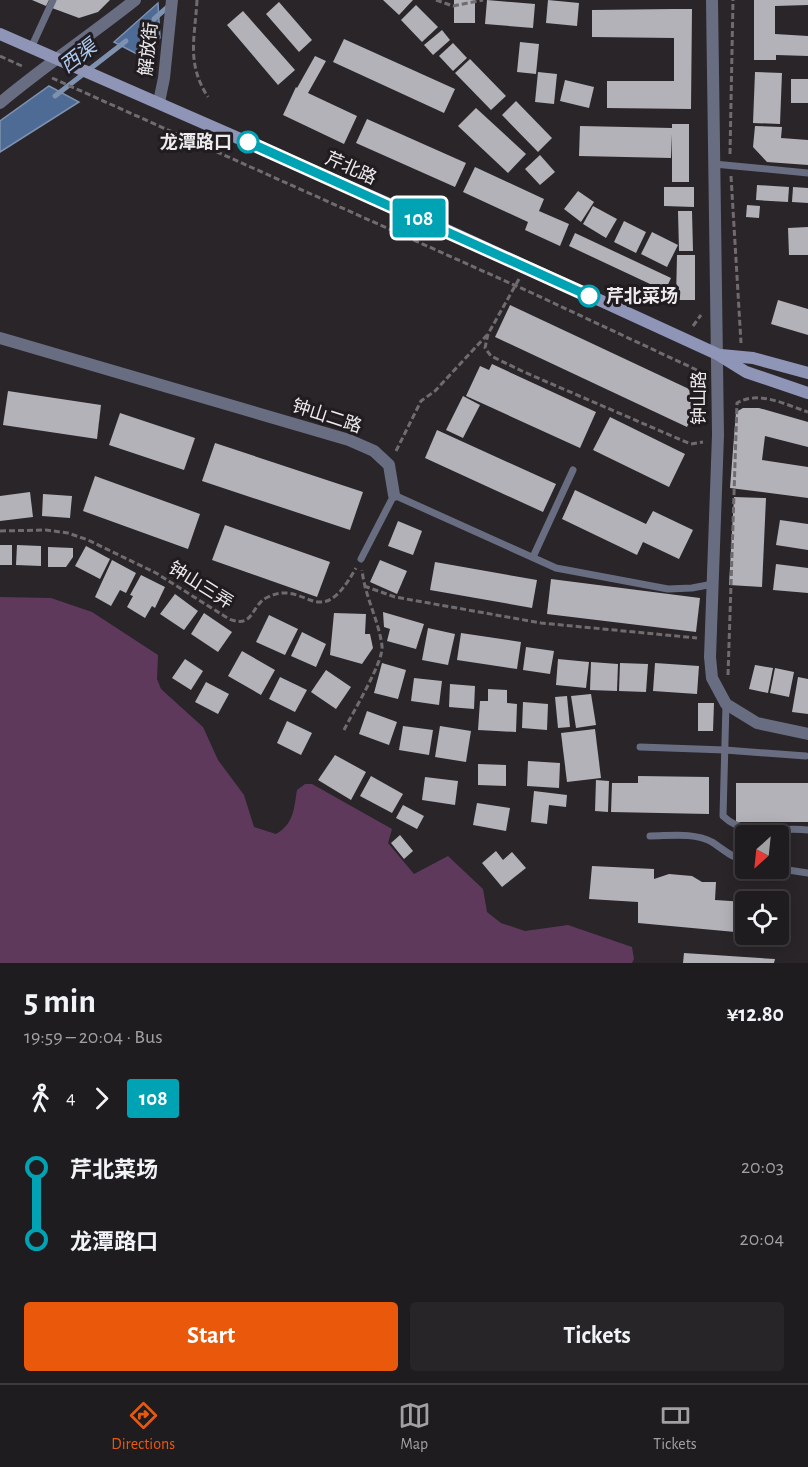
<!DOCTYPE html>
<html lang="en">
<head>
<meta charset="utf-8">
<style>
	:root { --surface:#1f1c1f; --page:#272528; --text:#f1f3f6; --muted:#a1a1a4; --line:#3c3a3d; --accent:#ea580c }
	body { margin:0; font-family:"Alegreya Sans","Noto Sans SC",sans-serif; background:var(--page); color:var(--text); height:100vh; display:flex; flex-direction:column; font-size:22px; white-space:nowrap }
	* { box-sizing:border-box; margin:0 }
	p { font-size:20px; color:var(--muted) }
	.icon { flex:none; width:33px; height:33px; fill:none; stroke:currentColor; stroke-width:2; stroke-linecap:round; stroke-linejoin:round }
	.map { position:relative; height:963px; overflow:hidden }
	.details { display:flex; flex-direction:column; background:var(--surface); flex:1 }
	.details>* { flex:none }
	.badge { padding:0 12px; border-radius:4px; font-size:21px; line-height:39px }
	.needle { width:39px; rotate:207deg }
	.fabs { position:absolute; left:735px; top:825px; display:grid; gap:12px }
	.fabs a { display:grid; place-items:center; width:54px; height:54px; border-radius:6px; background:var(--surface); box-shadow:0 3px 15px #0003,0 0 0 2px var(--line); font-size:30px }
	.map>.badge { position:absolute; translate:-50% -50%; box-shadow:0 0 0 3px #fff }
	.legs { display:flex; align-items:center; gap:9px; height:66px; padding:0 24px; font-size:20px }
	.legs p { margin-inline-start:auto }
	.headline { display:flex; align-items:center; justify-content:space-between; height:102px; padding:0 24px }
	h1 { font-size:33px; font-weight:600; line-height:45px }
	.cta { display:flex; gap:12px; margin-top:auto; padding:12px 24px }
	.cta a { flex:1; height:69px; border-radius:6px; background:var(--accent); color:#fff; font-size:24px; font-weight:600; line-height:69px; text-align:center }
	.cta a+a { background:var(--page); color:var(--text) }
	ul { padding:0 24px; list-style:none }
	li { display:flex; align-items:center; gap:21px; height:72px; font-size:22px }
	li i { display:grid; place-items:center; width:9px; height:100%; margin:0 8px; background:currentColor }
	li i::after { content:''; width:15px; height:15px; margin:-8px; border:4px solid; border-radius:50%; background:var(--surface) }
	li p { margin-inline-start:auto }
	li:first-child i { background:linear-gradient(#0000 50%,currentColor 0) }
	li:last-child i { background:linear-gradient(currentColor 50%,#0000 0) }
	.tab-bar { display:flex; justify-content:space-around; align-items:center; height:84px; border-top:2px solid var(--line); background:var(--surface); font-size:16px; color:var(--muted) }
	.tab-bar a { display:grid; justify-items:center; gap:3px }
	.tab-bar .current { color:var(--accent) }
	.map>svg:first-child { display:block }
	.green { fill:#5e395c }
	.water { fill:#4e6b95; stroke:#7e91af; stroke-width:1.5 }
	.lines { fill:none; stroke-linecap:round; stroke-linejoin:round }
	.stream { stroke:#7e91af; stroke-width:5 }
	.building { fill:#b3b2b8 }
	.path { stroke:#6f6b6f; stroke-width:3; stroke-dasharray:6 3; stroke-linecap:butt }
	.service { stroke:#696d82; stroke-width:7 }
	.minor { stroke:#696d82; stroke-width:12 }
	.tertiary { stroke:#696d82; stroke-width:12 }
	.secondary { stroke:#8e95b7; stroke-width:12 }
	.line-1-casing { stroke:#fff; stroke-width:14 }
	.line-1 { stroke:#00a3b4; stroke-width:9 }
	.stop-1-dot { fill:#fff; stroke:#00a3b4; stroke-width:3 }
	.labels { text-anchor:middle; stroke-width:6; stroke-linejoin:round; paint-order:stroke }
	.street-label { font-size:18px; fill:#edebed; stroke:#201c1f }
	.stop-label { font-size:18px; font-weight:bold; fill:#edebed; stroke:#201c1f; text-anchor:end }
	.water-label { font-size:20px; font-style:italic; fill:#afcbf2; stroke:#201c1f }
</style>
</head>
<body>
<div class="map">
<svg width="808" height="963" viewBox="0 0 808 963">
	<rect width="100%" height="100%" fill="#292529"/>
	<path class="green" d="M0,597L51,598L92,612L158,655L157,679L161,689L203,727L218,760L244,795L254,827L276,834C294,824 294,808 297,790L305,784H312L392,829L388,843L414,874L448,856L483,889L487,912L501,923L525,931L568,925L632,947L634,959L632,963H0Z"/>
	<g class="water">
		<polygon points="158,3 160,38 139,55 114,42"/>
		<polygon points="49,86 79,102 0,152 0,121"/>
	</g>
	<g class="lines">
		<g class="stream">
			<polyline points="154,19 170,5"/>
			<polyline points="55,96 126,41"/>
		</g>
	</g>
	<g class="building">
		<polygon points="32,0 49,0 46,6"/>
		<polygon points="56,0 110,0 98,12 79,18 52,8"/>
		<polygon points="383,0 413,0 399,15"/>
		<rect x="454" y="0" width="21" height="23"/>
		<polygon points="487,0 535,4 533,28 485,24"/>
		<polygon points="548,0 579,3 577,26 546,23"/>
		<polygon points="754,0 808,0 808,5 775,6 775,34 808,36 808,56 776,55 776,60 754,60"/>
		<polygon points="279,2 312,40 299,52 266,14"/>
		<polygon points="416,5 438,27 422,42 401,20"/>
		<polygon points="674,9 692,9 691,109 607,108 607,81 674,81 674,38 592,37 592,10"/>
		<polygon points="243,11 295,70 278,85 227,25"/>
		<polygon points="442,30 450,40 433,55 424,45"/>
		<polygon points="344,39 455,89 444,113 333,62"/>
		<polygon points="520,42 539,44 536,74 517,72"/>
		<polygon points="453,43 467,58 453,71 439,56"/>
		<polygon points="315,56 326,61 308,93 357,116 344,144 283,115 296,87 297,88"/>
		<polygon points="470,59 506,96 491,110 455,73"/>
		<polygon points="538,72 557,74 554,104 535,102"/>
		<polygon points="755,72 782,73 780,124 753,123"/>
		<rect x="791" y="79" width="17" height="24"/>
		<polygon points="565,80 594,87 589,108 560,101"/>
		<polygon points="516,101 552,138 538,152 502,115"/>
		<polygon points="476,108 526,154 508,173 458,126"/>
		<polygon points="367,119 466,163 455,187 356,143"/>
		<polygon points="672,124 689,124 689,182 672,182 672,134 671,158 579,156 580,126 672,128"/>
		<polygon points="755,126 782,127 781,138 808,140 808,165 767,162 753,147"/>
		<polygon points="540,155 555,172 540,185 525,169"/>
		<polygon points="475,167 544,199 539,211 569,224 560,246 525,230 528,222 463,192"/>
		<polygon points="757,185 789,187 788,202 756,200"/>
		<polygon points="664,187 694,187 694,207 664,206"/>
		<polygon points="793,187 808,188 808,203 792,202"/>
		<polygon points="578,191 594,202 581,222 564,209"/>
		<polygon points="747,205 760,206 759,218 746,217"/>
		<polygon points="593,206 617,219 606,238 583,224"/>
		<polygon points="678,211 692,211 693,251 679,251"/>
		<polygon points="624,221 646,232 636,253 614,242"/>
		<polygon points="808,227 808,255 789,255 788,228"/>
		<polygon points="652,232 678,245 667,267 641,254"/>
		<polygon points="575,233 671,278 665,291 569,246"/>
		<polygon points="677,255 695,255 695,300 676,300"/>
		<polygon points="778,300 808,309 808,335 771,324"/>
		<polygon points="510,305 689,389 693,414 687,427 495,337"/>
		<polygon points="492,364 596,412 580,448 466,396 480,366 489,370"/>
		<polygon points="8,391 101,405 97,439 3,425"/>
		<polygon points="463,396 480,405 463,438 446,430"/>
		<polygon points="743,408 759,408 808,422 808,447 765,436 762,460 808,467 808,498 730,488 736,412"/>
		<polygon points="120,413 195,438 184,470 109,445"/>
		<polygon points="610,417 685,454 669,487 593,450"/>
		<polygon points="437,430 556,484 543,512 425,458"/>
		<polygon points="215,443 363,492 350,530 202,481"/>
		<polygon points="95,476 200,514 188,549 83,511"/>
		<polygon points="575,490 646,524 653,511 693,530 679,559 643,542 637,555 562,519"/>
		<polygon points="30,492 33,517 0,521 0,496"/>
		<polygon points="43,494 72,496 70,518 42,516"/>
		<polygon points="734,497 766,498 762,587 729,585"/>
		<polygon points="780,520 808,524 808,550 776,545"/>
		<polygon points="398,521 422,531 413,555 388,546"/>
		<polygon points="225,525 330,562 317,597 212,560"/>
		<rect x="0" y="545" width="12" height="20"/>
		<polygon points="17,545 41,546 41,566 16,565"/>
		<polygon points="86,546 110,559 100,579 75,566"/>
		<polygon points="48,547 73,548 73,557 66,567 48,567"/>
		<polygon points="112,560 136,573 126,593 120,590 111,606 95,597"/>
		<polygon points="380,560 407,571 397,594 370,582"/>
		<polygon points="435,562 537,580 532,608 430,590"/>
		<polygon points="776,564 808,568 808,593 773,590"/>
		<polygon points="141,575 165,587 155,608 152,606 145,618 127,607 133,596 130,595"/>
		<polygon points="551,579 700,598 696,632 547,614"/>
		<polygon points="175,594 198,611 184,630 160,614"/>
		<polygon points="383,612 424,624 416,649 387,641 390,629 384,627"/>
		<polygon points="204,613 232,632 218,652 191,634"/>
		<polygon points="334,613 366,614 365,634 370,634 373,648 362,664 330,655"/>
		<polygon points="269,615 298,629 285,655 256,642"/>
		<polygon points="428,628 455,634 448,665 422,660"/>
		<polygon points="302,632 326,644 316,667 291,656"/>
		<polygon points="461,633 521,642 517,669 457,660"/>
		<polygon points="526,647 554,651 550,674 523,670"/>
		<polygon points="242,651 275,670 261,695 228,676"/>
		<polygon points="185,659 203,671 191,690 172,678"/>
		<polygon points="558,659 589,662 586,688 556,685"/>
		<polygon points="591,662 618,664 617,691 590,690"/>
		<polygon points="382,663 406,670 398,699 374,693"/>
		<polygon points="620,663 648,664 646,692 619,691"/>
		<polygon points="655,663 699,666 697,694 653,691"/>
		<polygon points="755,665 773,668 768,693 749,689"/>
		<polygon points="775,668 794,672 789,697 770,693"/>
		<polygon points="326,670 351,687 336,709 311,692"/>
		<polygon points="280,677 307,690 295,712 269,699"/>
		<polygon points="798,677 808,679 808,714 792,712"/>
		<polygon points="414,678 442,681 439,705 411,701"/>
		<polygon points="206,682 229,694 218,714 195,702"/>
		<polygon points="450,684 475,686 474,709 449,707"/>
		<polygon points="488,689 507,690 507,703 517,704 516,732 478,730 480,701 488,701"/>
		<polygon points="591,694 596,725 576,728 571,696"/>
		<polygon points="567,696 570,727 558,728 555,697"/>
		<polygon points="523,702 548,704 547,730 522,728"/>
		<polygon points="698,703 714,703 713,731 698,731"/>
		<polygon points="367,711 397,722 389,745 359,734"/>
		<polygon points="287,721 312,733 301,755 277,743"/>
		<polygon points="403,726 433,730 429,755 399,750"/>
		<polygon points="440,726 471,731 466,762 435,757"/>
		<polygon points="595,729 601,778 567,782 561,733"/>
		<polygon points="335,755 366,772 351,800 318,780"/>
		<polygon points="528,761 560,763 559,788 527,786"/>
		<polygon points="478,764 506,765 506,786 478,785"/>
		<polygon points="371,776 403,794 392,813 360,796"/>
		<polygon points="638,776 709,777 709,814 611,812 612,783 638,783"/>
		<polygon points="425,777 458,781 455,805 422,800"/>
		<polygon points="596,780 609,781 608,812 595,811"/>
		<rect x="736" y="783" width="72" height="39"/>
		<polygon points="534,791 567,795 566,807 549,805 547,824 531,822"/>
		<polygon points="477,803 510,808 506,831 473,825"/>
		<polygon points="403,805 424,816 417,829 396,818"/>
		<polygon points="400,835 413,851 404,859 391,843"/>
		<polygon points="496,851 503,860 512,852 526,868 502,887 482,863"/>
		<polygon points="592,866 654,869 654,879 669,874 692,876 702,882 716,882 715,900 746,902 746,933 638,923 638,902 589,899"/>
		<polygon points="778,904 784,904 781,936 778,935"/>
		<polygon points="684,953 775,959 774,963 683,963"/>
	</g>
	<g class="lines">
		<g class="path">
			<path d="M197,0C195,38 186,63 208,97"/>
			<polyline points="436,0 453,6 483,0"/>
			<polyline points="0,56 24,67"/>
			<polyline points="52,78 532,293 699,371 703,376"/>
			<polyline points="730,154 733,0"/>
			<polyline points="731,176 741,343"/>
			<polyline points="519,279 488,334 485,348 491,356 524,372 672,436 691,444 703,442"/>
			<polyline points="693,326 701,315"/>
			<polyline points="396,451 421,401 435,391 487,335"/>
			<path d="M0,531L46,530L68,533L88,540L156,573L229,619C255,629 250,605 268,597C308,578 318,636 356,568"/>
			<polyline points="364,586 395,597 541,623 697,638"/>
			<path d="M728,675L737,403C759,390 786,405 808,412"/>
			<path d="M344,730C352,714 384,661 382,646C379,621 365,597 362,570"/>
		</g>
		<g class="service">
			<polyline points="31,48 53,0"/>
			<polyline points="714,164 808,173"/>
			<polyline points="533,557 573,470"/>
			<polyline points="361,559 394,495 556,568 668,589 692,588 713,584"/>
			<path d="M726,704L723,816C747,839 779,826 808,830"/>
			<polyline points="640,747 725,750 806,756"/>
			<path d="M650,836C670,836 693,832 712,842C723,849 732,858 746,861"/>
			<polyline points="775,868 808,873"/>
		</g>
		<g class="minor">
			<polyline points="712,0 718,435 710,657 712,678 726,704 757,723 808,734"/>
			<path d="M0,103C44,66 91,35 135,0"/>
			<polyline points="0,338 349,440 374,451 389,465 394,495"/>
		</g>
		<polyline class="tertiary" points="159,102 164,78 172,0"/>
		<g class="secondary">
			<polyline points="0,34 412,214 717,354 746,372 808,393"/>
			<polyline points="721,355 753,358 808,373"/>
		</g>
	</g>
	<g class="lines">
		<g class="line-1-casing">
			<polyline id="line-1" points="248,142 589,296"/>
		</g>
		<use href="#line-1" class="line-1"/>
	</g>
	<g class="stop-1-dot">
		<circle cx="248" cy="142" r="10"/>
		<circle cx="589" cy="296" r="10"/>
	</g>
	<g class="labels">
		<g class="street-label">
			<text transform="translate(148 49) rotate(-84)" y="6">解放街</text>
			<text transform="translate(351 168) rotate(24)" y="6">芹北路</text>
			<text transform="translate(699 398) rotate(-90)" y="6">钟山路</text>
			<text transform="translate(327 416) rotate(18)" y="6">钟山二路</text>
			<text transform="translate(201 585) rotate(32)" y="6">钟山三弄</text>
		</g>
		<g class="stop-label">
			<text x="232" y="148">龙潭路口</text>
			<text x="606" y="302" text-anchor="start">芹北菜场</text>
		</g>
		<g class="water-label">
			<text transform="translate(78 56) rotate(-38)" y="7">西渠</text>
		</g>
	</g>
</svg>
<div class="fabs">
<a><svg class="needle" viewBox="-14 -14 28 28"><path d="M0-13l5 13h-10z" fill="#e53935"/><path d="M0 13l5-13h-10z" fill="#a1a1a4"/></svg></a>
<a><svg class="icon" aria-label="locate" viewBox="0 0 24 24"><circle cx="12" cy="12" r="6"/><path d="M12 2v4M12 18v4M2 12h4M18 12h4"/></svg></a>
</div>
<b class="badge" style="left:419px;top:218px;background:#00a3b4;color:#fff">108</b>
</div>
<section class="details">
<div class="headline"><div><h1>5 min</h1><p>19:59 – 20:04 · Bus</p></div><b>¥12.80</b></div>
<div class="legs"><svg class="icon" aria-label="walk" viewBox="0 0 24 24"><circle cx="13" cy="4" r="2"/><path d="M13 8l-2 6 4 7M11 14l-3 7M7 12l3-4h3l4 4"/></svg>4<svg class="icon" aria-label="forward" viewBox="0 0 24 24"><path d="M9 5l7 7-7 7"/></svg><b class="badge" style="background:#00a3b4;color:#fff">108</b></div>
<ul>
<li><i style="color:#00a3b4"></i><b>芹北菜场</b><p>20:03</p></li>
<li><i style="color:#00a3b4"></i><b>龙潭路口</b><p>20:04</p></li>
</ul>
<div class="cta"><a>Start</a><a>Tickets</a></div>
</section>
<nav class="tab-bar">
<a class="current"><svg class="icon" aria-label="directions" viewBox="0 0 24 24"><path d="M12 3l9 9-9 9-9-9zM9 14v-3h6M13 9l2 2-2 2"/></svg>Directions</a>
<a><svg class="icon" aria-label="map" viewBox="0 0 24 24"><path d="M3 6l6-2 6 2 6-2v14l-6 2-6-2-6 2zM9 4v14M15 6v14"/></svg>Map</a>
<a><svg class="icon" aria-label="tickets" viewBox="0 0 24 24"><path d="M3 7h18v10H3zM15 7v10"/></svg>Tickets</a>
</nav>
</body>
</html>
